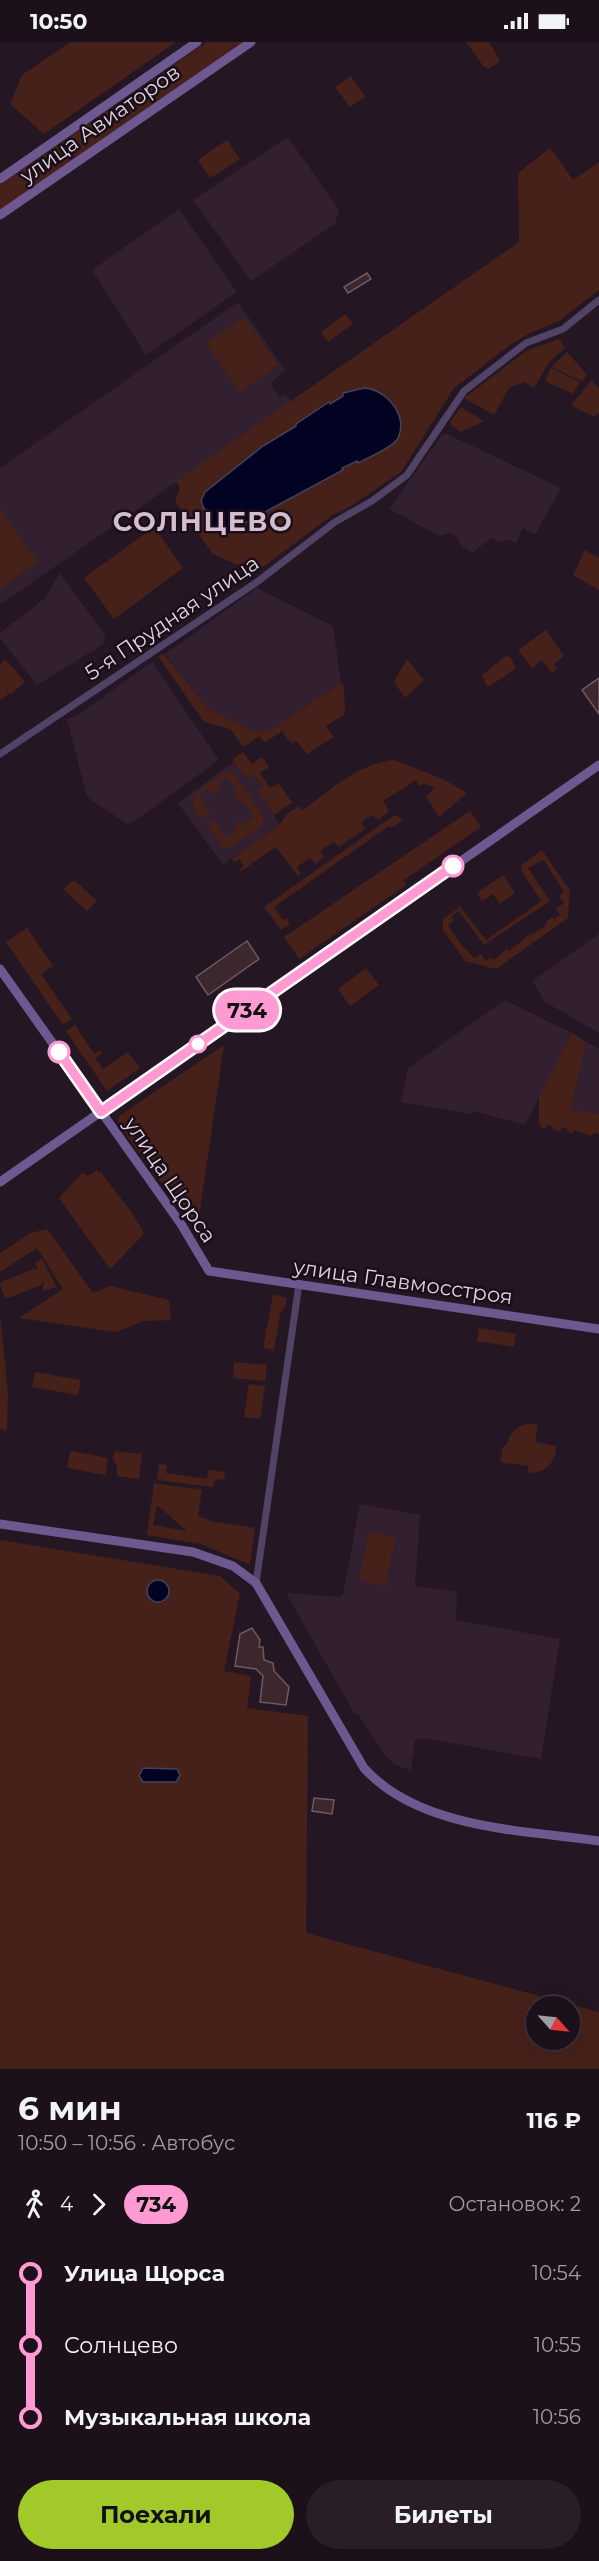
<!DOCTYPE html>
<html lang="ru">
<head>
<meta charset="utf-8">
<style>
	:root { --surface:#1c101a; --page:#291e27; --text:#f1f3f6; --muted:#a09da2; --line:#3a3039; --accent:#a1c92a }
	body { margin:0; font-family:Montserrat,sans-serif; background:var(--page); color:var(--text); height:100vh; display:flex; flex-direction:column; font-size:22px; white-space:nowrap }
	* { box-sizing:border-box; margin:0 }
	p { font-size:20px; color:var(--muted) }
	.icon { flex:none; width:33px; height:33px; fill:none; stroke:currentColor; stroke-width:2; stroke-linecap:round; stroke-linejoin:round }
	.map { position:relative; height:2027px; overflow:hidden }
	.details { display:flex; flex-direction:column; background:var(--surface); flex:1 }
	.details>* { flex:none }
	.badge { padding:0 12px; border-radius:20px; font-size:21px; line-height:39px }
	.needle { width:39px; rotate:117deg }
	.tools { position:absolute; left:526px; top:1954px; display:grid; gap:12px }
	.tools a { display:grid; place-items:center; width:54px; height:54px; border-radius:50%; background:var(--surface); box-shadow:0 6px 24px #0002,0 0 0 2px var(--line); font-size:30px }
	.map>.badge { position:absolute; translate:-50% -50%; box-shadow:0 0 0 3px #fff }
	.legs { display:flex; align-items:center; gap:9px; height:66px; padding:0 18px; font-size:20px }
	.legs p { margin-inline-start:auto }
	.head { display:flex; align-items:center; justify-content:space-between; height:102px; padding:0 18px }
	h1 { font-size:33px; font-weight:700; line-height:45px }
	.action { display:flex; gap:12px; margin-top:auto; padding:12px 18px }
	.action a { flex:1; height:69px; border-radius:36px; background:var(--accent); color:#111; font-size:24px; font-weight:700; line-height:69px; text-align:center }
	.action a+a { background:var(--page); color:var(--text) }
	ul { padding:0 18px; list-style:none }
	li { display:flex; align-items:center; gap:21px; height:72px; font-size:22px }
	li i { display:grid; place-items:center; width:9px; height:100%; margin:0 8px; background:currentColor }
	li i::after { content:''; width:15px; height:15px; margin:-8px; border:4px solid; border-radius:50%; background:var(--surface) }
	li p { margin-inline-start:auto }
	li:first-child i { background:linear-gradient(#0000 50%,currentColor 0) }
	li:last-child i { background:linear-gradient(currentColor 50%,#0000 0) }
	.status { display:flex; justify-content:space-between; align-items:center; height:42px; padding:0 30px; background:var(--surface); direction:ltr }
	.status svg { height:16px; fill:currentColor }
	.map>svg:first-child { display:block }
	.built { fill:#321f30 }
	.green { fill:#46211a; fill-rule:evenodd }
	.water { fill:#020323; stroke:#44425b; stroke-width:1.5 }
	.building { fill:#3c272d; stroke:#70595f; stroke-width:1.5 }
	.lines { fill:none; stroke-linecap:round; stroke-linejoin:round }
	.street { stroke:#504366; stroke-width:7 }
	.secondary { stroke:#6d5990; stroke-width:9 }
	.line-1-casing { stroke:#fff; stroke-width:14 }
	.line-1 { stroke:#ff9ad2; stroke-width:9 }
	.stop-1-dot { fill:#fff; stroke:#ff9ad2; stroke-width:3 }
	.labels { text-anchor:middle; stroke-width:5; stroke-linejoin:round; paint-order:stroke }
	.street-label { font-size:21px; fill:#ded4dd; stroke:#1b0d19 }
	.district-label { font-size:27px; font-weight:bold; letter-spacing:1.5px; fill:#d2becf; stroke:#1b0d19 }
</style>
</head>
<body>
<div class="status"><b>10:50</b><svg viewBox="0 0 49 12"><path d="M0 12V9h3v3zM5 12V6h3v6zM10 12V3h3v9zM15 12V0h3v12zM26 1h20v11H26zM47 4h2v5h-2z"/></svg></div>
<div class="map">
<svg width="599" height="2027" viewBox="0 0 599 2027">
	<rect width="100%" height="100%" fill="#251623"/>
	<g class="built">
		<polygon points="288,95 339,168 335,182 251,239 193,158"/>
		<polygon points="179,167 237,250 146,313 92,228"/>
		<polygon points="238,260 285,328 270,342 280,355 286,352 291,360 0,563 0,426"/>
		<polygon points="447,392 561,446 536,491 533,492 523,486 516,501 507,497 499,500 491,496 472,511 464,506 455,493 449,491 440,494 389,467 442,393"/>
		<polygon points="60,531 105,593 104,602 37,643 0,596 0,591 44,557"/>
		<polygon points="257,546 333,584 341,641 268,689 251,688 207,665 165,612"/>
		<polygon points="152,620 219,718 129,783 87,755 67,677 75,675"/>
		<polygon points="235,719 247,736 254,732 263,744 257,749 280,782 223,823 178,761"/>
		<polygon points="599,892 599,991 545,960 532,939"/>
		<polygon points="505,958 572,991 525,1083 473,1069 472,1072 401,1060 408,1026"/>
		<polygon points="586,1000 599,1007 599,1072 571,1067"/>
		<polygon points="360,1462 420,1473 415,1544 455,1549 457,1553 456,1578 560,1597 541,1717 423,1696 415,1698 411,1728 394,1723 384,1712 358,1672 354,1671 286,1551 340,1555 343,1552"/>
	</g>
	<g class="green">
		<polygon points="71,0 176,0 44,92 10,62 22,33"/>
		<polygon points="207,0 243,0 0,168 0,143"/>
		<polygon points="466,0 489,0 500,19 489,27 484,25"/>
		<polygon points="351,34 365,55 350,65 335,45"/>
		<polygon points="227,98 240,117 210,136 198,118"/>
		<polygon points="550,106 573,138 599,120 599,248 559,279 530,291 510,303 454,346 401,430 351,464 331,474 255,531 213,512 175,459 180,446 176,439 519,200 518,131"/>
		<polygon points="345,272 353,282 328,300 321,290"/>
		<polygon points="244,275 278,323 240,350 206,302"/>
		<polygon points="559,297 565,306 549,320 534,346 524,340 509,346 494,373 464,356 526,309"/>
		<polygon points="567,310 587,333 582,339 551,325"/>
		<polygon points="551,326 580,340 573,352 545,339"/>
		<polygon points="592,338 599,347 599,371 594,375 571,363"/>
		<polygon points="461,365 484,379 461,390 451,383 450,380"/>
		<polygon points="0,467 38,519 0,547"/>
		<polygon points="154,485 183,526 114,577 84,536"/>
		<polygon points="585,508 599,516 599,548 573,533"/>
		<polygon points="546,588 564,614 554,622 557,627 552,631 542,618 532,626 518,608"/>
		<polygon points="164,612 207,665 251,688 268,689 341,641 344,644 345,672 326,684 334,695 307,712 297,699 291,701 282,689 265,701 259,694 244,705 230,687 204,680 158,614"/>
		<polygon points="506,614 510,615 516,626 490,644 487,644 482,633"/>
		<polygon points="5,617 25,640 10,653 5,647 8,653 0,658 0,622"/>
		<polygon points="407,617 424,638 405,656 394,640"/>
		<polygon points="243,710 252,722 262,715 269,725 260,731 270,746 279,741 292,761 274,773 257,749 263,744 254,733 248,737 232,718"/>
		<path d="M394,718L443,737L467,751L439,775L426,755L435,746L424,742L420,744L416,738L383,759L389,769L379,778L372,773L361,780L365,787L339,805L334,800L320,809L324,815L315,822L310,816L297,825L301,832L298,834L276,805L241,829L240,827L244,824L239,817L234,820L232,817L280,782L287,772L299,764L302,769C329,749 359,721 394,718Z"/>
		<path d="M229,730L235,732L264,776L262,784L229,806L223,805L209,786L210,781L214,777L226,795L237,788L233,782L241,777L244,782L254,776L243,759L240,761L235,753L238,751L227,735L217,741L220,747L212,752L208,747L199,753L211,772L201,776C197,771 192,766 193,759C193,750 221,732 229,730Z"/>
		<polygon points="470,769 481,785 404,838 406,843 299,917 284,895"/>
		<polygon points="398,773 402,779 391,786 389,784 274,865 283,878 287,876 290,882 281,888 264,865 393,774"/>
		<path d="M542,808L570,849L568,876L496,927L465,919L443,888V877L460,865L486,898L541,859L521,828L523,822ZM544,818L564,850L559,854L564,861L556,867L560,873L554,877L552,875L547,879L545,884L533,892L531,891L509,909L507,907L494,918L491,915L486,919L481,912L474,916L461,902L448,883L454,878L451,874L459,869L484,903L550,859L528,826Z"/>
		<polygon points="503,833 515,851 500,862 493,852 482,859 477,851"/>
		<polygon points="74,838 97,859 87,869 63,847"/>
		<polygon points="27,886 53,924 41,932 72,977 63,983 6,900"/>
		<polygon points="366,926 379,943 350,964 338,947"/>
		<polygon points="275,955 284,967 251,991 242,985 244,978"/>
		<polygon points="75,983 94,1012 100,1008 102,1011 95,1016 103,1027 128,1010 140,1026 107,1049 66,989"/>
		<polygon points="572,991 586,1000 571,1067 599,1072 599,1092 593,1091 592,1094 574,1088 573,1091 567,1090 568,1087 561,1085 560,1089 553,1088 553,1085 547,1083 546,1087 542,1086 539,1080 539,1055"/>
		<polygon points="224,1003 198,1182 194,1186 118,1081 119,1074"/>
		<path d="M97,1128L99,1131L101,1130C116,1152 133,1168 144,1192L110,1227L59,1156L82,1131L88,1134Z"/>
		<polygon points="47,1187 93,1251 110,1244 169,1258 171,1278 144,1279 116,1290 19,1276 63,1247 37,1206 0,1230 0,1211 31,1191"/>
		<polygon points="42,1217 57,1245 42,1249 44,1241 40,1233 43,1240 41,1243 8,1256 5,1255 0,1243 1,1240 34,1227 38,1228 35,1221"/>
		<polygon points="273,1252 286,1256 286,1262 280,1272 274,1308 263,1306"/>
		<polygon points="0,1272 8,1351 7,1388 0,1387"/>
		<polygon points="479,1286 516,1292 514,1305 477,1299"/>
		<polygon points="234,1320 267,1323 265,1339 233,1336"/>
		<polygon points="35,1330 81,1338 78,1353 32,1345"/>
		<polygon points="249,1342 265,1344 260,1377 244,1375"/>
		<path d="M528,1382H538L535,1400L556,1404C556,1421 545,1431 528,1431V1424L500,1420L503,1404H506C509,1392 516,1384 528,1382Z"/>
		<polygon points="70,1409 108,1416 105,1433 67,1426"/>
		<polygon points="115,1409 142,1412 139,1437 117,1434 117,1425 113,1417"/>
		<polygon points="159,1422 167,1423 166,1431 207,1437 208,1428 225,1430 224,1438 215,1437 213,1445 157,1438"/>
		<path d="M154,1441L202,1448L198,1474L211,1479L255,1486L250,1523L201,1502L147,1493ZM157,1463L186,1488V1489L153,1483Z"/>
		<polygon points="369,1490 395,1495 386,1544 359,1538"/>
		<path d="M0,1498L220,1534L240,1552L224,1629L251,1634L247,1666L308,1674L306,1891L599,1970V2027H0ZM537,1965H570V1998H537Z"/>
	</g>
	<g class="water">
		<path d="M364,346C386,347 409,374 398,396C394,405 367,416 358,421L357,419L342,426L343,428L237,485C224,489 218,492 210,481L212,476L209,469L204,467L201,459L205,450L263,404L296,384V382L329,360L330,362L343,354V351Z"/>
		<circle cx="158" cy="1549" r="11"/>
		<polygon points="143,1726 177,1727 180,1733 176,1740 143,1740 139,1734"/>
	</g>
	<g class="building">
		<polygon points="367,231 371,237 348,251 344,245"/>
		<polygon points="599,636 599,672 582,648"/>
		<polygon points="247,899 259,917 208,953 196,935"/>
		<polygon points="252,1586 260,1598 259,1605 263,1605 264,1618 273,1621 274,1629 289,1645 286,1663 260,1660 263,1634 256,1627 235,1624 240,1592"/>
		<polygon points="314,1756 334,1758 332,1772 312,1769"/>
	</g>
	<g class="lines">
		<g class="street">
			<polyline points="0,712 257,540 335,480 372,459 407,433 464,349 526,301 563,287 599,258"/>
			<polyline points="256,1541 299,1242"/>
		</g>
		<g class="secondary">
			<polyline points="0,137 197,0"/>
			<polyline points="0,173 251,0"/>
			<polyline points="0,927 181,1182 209,1229 599,1287"/>
			<polyline points="0,1140 599,723"/>
			<path d="M0,1482L193,1510L233,1524L256,1541L364,1726C419,1787 522,1788 599,1799"/>
		</g>
	</g>
	<g class="lines">
		<g class="line-1-casing">
			<polyline id="line-1" points="59,1010 101,1070 453,824"/>
		</g>
		<use href="#line-1" class="line-1"/>
	</g>
	<g class="stop-1-dot">
		<circle cx="453" cy="824" r="10"/>
		<circle cx="198" cy="1002" r="8"/>
		<circle cx="59" cy="1010" r="10"/>
	</g>
	<g class="labels">
		<g class="street-label">
			<text transform="translate(100 82) rotate(-35)" y="7">улица Авиаторов</text>
			<text transform="translate(172 576) rotate(-34)" y="7">5-я Прудная улица</text>
			<text transform="translate(170 1138) rotate(56)" y="7">улица Щорса</text>
			<text transform="translate(403 1240) rotate(8)" y="7">улица Главмосстроя</text>
		</g>
		<g class="district-label">
			<text x="203" y="489">СОЛНЦЕВО</text>
		</g>
	</g>
</svg>
<div class="tools">
<a><svg class="needle" viewBox="-14 -14 28 28"><path d="M0-13l5 13h-10z" fill="#e53935"/><path d="M0 13l5-13h-10z" fill="#a09da2"/></svg></a>
</div>
<b class="badge" style="left:247px;top:968px;background:#ff9ad2;color:#111">734</b>
</div>
<section class="details">
<div class="head"><div><h1>6 мин</h1><p>10:50 – 10:56 · Автобус</p></div><b>116 ₽</b></div>
<div class="legs"><svg class="icon" aria-label="walk" viewBox="0 0 24 24"><circle cx="13" cy="4" r="2"/><path d="M13 8l-2 6 4 7M11 14l-3 7M7 12l3-4h3l4 4"/></svg>4<svg class="icon" aria-label="forward" viewBox="0 0 24 24"><path d="M9 5l7 7-7 7"/></svg><b class="badge" style="background:#ff9ad2;color:#111">734</b><p>Остановок: 2</p></div>
<ul>
<li><i style="color:#ff9ad2"></i><b>Улица Щорса</b><p>10:54</p></li>
<li><i style="color:#ff9ad2"></i><span>Солнцево</span><p>10:55</p></li>
<li><i style="color:#ff9ad2"></i><b>Музыкальная школа</b><p>10:56</p></li>
</ul>
<div class="action"><a>Поехали</a><a>Билеты</a></div>
</section>
</body>
</html>
